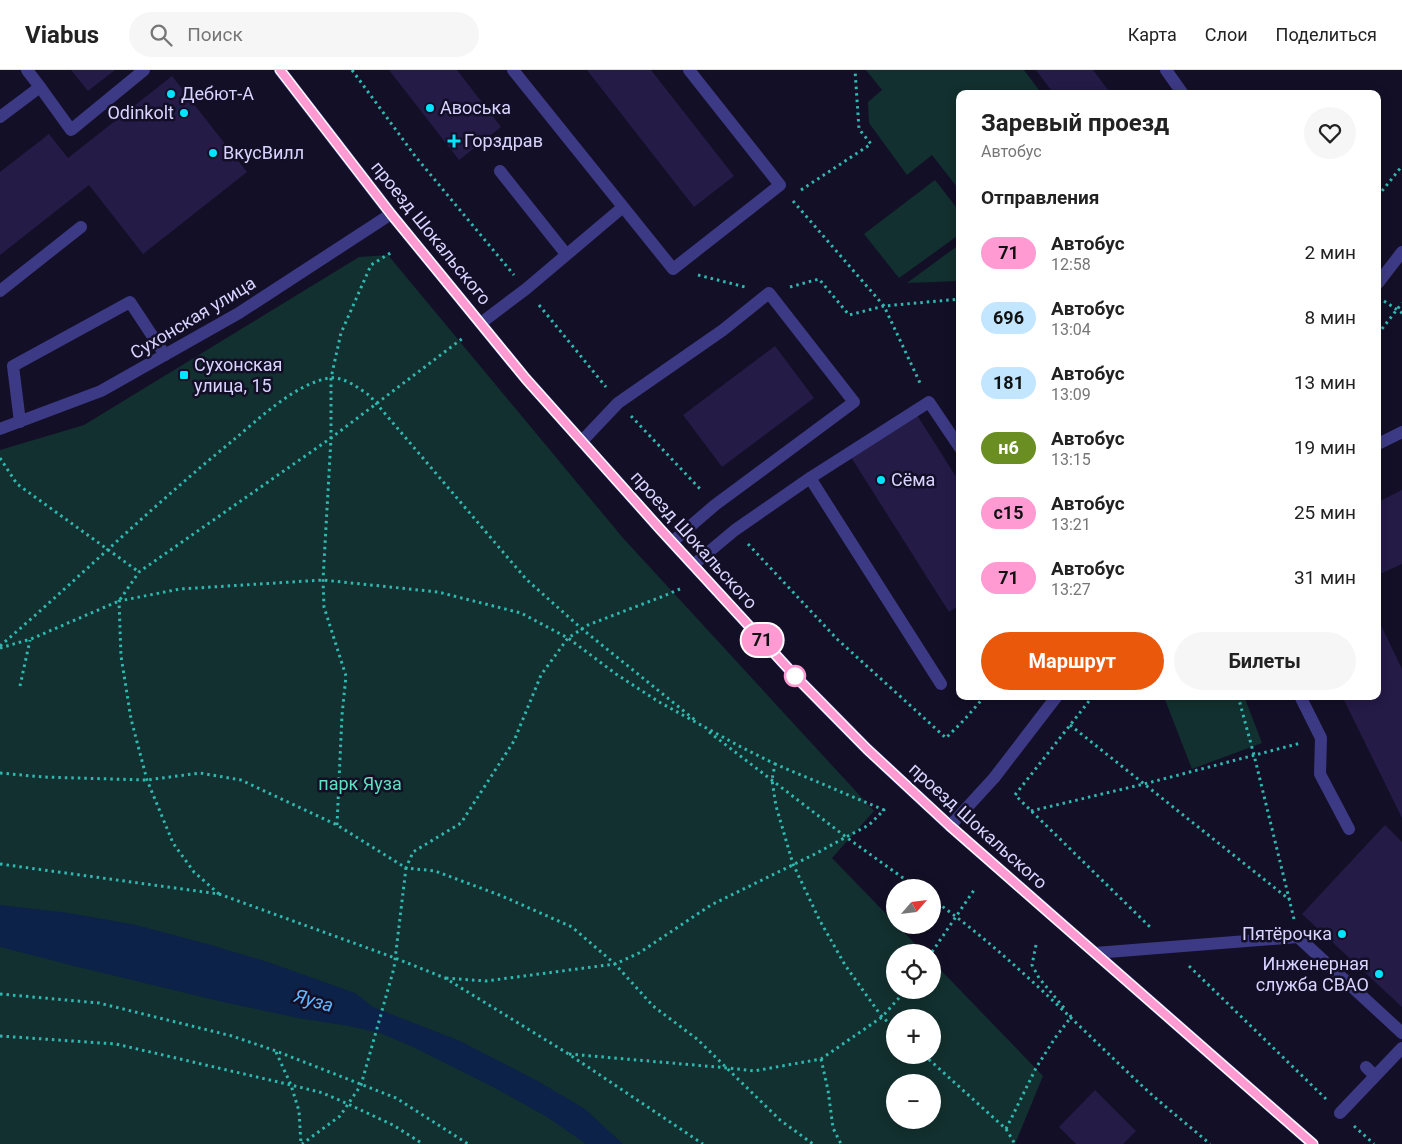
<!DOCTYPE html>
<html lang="ru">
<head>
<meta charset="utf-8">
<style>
	:root { --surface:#fff; --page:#f6f6f6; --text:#222; --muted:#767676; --line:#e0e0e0; --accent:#ea580c }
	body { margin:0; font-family:Roboto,sans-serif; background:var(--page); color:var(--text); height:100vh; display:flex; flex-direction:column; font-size:19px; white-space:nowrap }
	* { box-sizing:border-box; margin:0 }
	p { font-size:16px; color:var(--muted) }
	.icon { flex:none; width:28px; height:28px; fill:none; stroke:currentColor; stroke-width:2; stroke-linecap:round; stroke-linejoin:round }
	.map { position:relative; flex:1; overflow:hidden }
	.sheet { position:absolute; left:956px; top:20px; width:425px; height:610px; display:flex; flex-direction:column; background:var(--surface); border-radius:10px; box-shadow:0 2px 12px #0003 }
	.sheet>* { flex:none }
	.badge { padding:0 10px; border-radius:16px; font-size:18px; line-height:32px }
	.needle { width:32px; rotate:62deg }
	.buttons { position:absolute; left:886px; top:809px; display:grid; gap:10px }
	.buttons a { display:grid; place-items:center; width:55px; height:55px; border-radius:50%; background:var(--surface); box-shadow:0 2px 12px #0003; font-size:25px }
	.map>.badge { position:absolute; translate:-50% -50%; box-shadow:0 0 0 2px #fff }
	h2 { padding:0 25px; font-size:19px; line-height:45px }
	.round { display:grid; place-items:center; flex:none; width:52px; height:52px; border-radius:26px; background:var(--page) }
	.overview { display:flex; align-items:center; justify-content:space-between; height:85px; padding:0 25px }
	h1 { font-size:24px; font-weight:700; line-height:38px }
	.button { display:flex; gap:10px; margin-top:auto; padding:10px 25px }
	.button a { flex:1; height:58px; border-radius:30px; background:var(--accent); color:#fff; font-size:20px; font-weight:700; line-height:58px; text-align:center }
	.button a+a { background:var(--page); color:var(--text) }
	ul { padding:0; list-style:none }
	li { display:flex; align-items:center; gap:15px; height:65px; padding:0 25px }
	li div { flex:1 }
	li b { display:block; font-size:19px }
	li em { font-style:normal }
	li .badge { min-width:55px; font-weight:700; text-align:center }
	header { display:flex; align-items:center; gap:30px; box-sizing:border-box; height:70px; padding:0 25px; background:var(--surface); border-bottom:1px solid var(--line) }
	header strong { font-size:24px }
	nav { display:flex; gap:28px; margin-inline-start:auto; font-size:18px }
	.search { width:350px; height:45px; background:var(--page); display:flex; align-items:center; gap:12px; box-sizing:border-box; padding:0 18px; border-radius:28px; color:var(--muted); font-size:19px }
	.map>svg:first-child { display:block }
	.green { fill:#12302f; fill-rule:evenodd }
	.water { fill:#0c2248 }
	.building { fill:#241b47 }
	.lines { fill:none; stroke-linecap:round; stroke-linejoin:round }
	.path { stroke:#2fb8b0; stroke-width:3; stroke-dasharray:2.5 4; stroke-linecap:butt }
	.minor { stroke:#3d3a85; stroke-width:12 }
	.line-casing { stroke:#fff; stroke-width:11 }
	.line { stroke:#ff9ad2; stroke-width:8 }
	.poi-dot { fill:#00e5ff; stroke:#130f26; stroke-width:2 }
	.stop-dot { fill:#fff; stroke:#ff9ad2; stroke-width:2.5 }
	.labels { text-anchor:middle; stroke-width:5; stroke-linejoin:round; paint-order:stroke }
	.poi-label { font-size:18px; fill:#d9d4ff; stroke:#130f26; text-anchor:start }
	.street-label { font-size:18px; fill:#d9d4ff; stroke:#130f26 }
	.park-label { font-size:18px; fill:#5fe0c0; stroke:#130f26 }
	.water-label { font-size:19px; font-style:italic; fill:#62b6ff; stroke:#130f26 }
</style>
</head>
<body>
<header>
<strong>Viabus</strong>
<div class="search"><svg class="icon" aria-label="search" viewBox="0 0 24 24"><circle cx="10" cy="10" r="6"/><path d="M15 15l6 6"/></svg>Поиск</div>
<nav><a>Карта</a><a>Слои</a><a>Поделиться</a></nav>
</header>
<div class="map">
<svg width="1402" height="1074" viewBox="0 0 1402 1074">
	<rect width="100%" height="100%" fill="#130f26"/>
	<g class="green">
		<polygon points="866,0 1024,0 1042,24 960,24 960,121 932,85 907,105 869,53 868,32 882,20"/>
		<polygon points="935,110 960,142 960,164 899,208 864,164"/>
		<polygon points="960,174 960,211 907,213"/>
		<path d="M388,185L623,468L874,741L832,788L895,853V855H897L923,882H895V920H932L933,892L1043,1006L1015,1074H0V380L84,355L359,187ZM895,948H932V985H895ZM895,1012H932V1050H895Z"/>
		<polygon points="1165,626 1244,626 1262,673 1192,699 1164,627"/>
	</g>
	<polygon class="water" points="0,835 69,843 136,855 211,875 268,892 355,923 373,937 460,971 536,1010 585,1039 623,1074 586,1074 547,1047 495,1018 411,976 380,963 349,956 298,948 223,932 78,897 0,877"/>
	<g class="building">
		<polygon points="71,0 115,0 88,21"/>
		<polygon points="389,0 457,0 501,57 459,90"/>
		<polygon points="587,0 651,0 734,106 694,137"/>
		<polygon points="1036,0 1093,0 1111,24 1054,24"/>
		<polygon points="172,6 247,102 143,184 89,115 0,185 0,102 49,64 68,88"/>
		<polygon points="775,276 814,328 722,397 683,345"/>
		<polygon points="915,342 960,413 960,535 949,542 849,384"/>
		<polygon points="1402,420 1402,494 1378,505 1378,432"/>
		<polygon points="1378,549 1402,599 1402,748 1342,626 1378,626"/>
		<polygon points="1385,755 1402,772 1402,937 1302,844"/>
		<polygon points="1095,1020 1136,1061 1123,1074 1076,1074 1059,1057"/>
	</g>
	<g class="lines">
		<g class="path">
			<polyline points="352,0 415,86 514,205"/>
			<polyline points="801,120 871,74 859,59 855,0"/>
			<polyline points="1378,126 1402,96"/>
			<polyline points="793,131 884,236 921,315"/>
			<polyline points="698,205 745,217"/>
			<polyline points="790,217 819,209 849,245 884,236 960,229"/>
			<polyline points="1384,231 1402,243"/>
			<polyline points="539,235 606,317"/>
			<polyline points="1378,264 1402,233"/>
			<polyline points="631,346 701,420"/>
			<polyline points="0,388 17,414 139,502"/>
			<polyline points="748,474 837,569 946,668 964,650 985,626"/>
			<polyline points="680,519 661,527 588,555 568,568 541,605 514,671 461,753 413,782 406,798 435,801 502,826 572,857 615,894 653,936 697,969 780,1050 813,1074"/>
			<path d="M0,576C78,509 151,437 231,372C259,349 293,315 329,308C343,306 359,318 370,326L526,509L582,559L695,650"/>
			<polyline points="0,578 31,569 119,531 139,502 331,368 463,268"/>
			<polyline points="20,616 30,570"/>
			<polyline points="1093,626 1015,725 1151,858"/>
			<polyline points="1238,626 1254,685 1294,849"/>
			<polyline points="1070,655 1290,830"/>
			<polyline points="709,662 846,767 917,818"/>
			<polyline points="0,703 43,707 147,710 200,703 241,710 337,755 406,798 394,898 361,1015 340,1046 302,1074"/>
			<polyline points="1031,741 1144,714 1301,673"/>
			<polyline points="337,755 342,645 346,606 324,537 323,510 331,368 331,308 341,263 371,195 392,182"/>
			<polyline points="0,794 219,824 395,888 445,908 567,983 703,1074"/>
			<polyline points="219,824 194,802 173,773 147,710 131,649 121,586 119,531 180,519 323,510 438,522 521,543 568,568 616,604 659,632 741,677 775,694 772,710 776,736 793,794 819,849 845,895 882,947 895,958"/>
			<path d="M932,829C1007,882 1071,949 1138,1012C1161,1034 1186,1053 1210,1074"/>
			<polyline points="1036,875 1032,895 1039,908 1065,939"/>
			<polyline points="932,882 974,820"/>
			<polyline points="1189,896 1326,1029"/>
			<polyline points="446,908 486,911 615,894 639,883 711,835 815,784 846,767 869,755 884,740 775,694"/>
			<polyline points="0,924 99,933 232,966 276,981 396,1028 468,1074"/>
			<polyline points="0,966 116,974 291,1015 323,1023 348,1034 393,1055 423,1074"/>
			<polyline points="276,982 291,1015 299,1041 301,1074"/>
			<polyline points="569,984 728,998 754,1001 821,989 882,947 906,920"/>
			<polyline points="924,985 1006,1059 1015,1074"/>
			<polyline points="821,989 828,1020 833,1058 841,1074"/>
			<polyline points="1354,1056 1374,1074"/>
			<polyline points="1006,1059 1036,998 1055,968 1071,947 1070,945"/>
		</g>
		<g class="minor">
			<polyline points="280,0 391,144 526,309 660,459 797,608 867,679 950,756 1313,1074"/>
			<polyline points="513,0 673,199 780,115 689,0"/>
			<polyline points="1166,0 1183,24"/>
			<polyline points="40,17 71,60 144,0"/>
			<polyline points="0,47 40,17 27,0"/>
			<polyline points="500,101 566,184"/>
			<polyline points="1378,213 1402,182"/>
			<polyline points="0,221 81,157"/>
			<polyline points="481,253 526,219 623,137"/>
			<polyline points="20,352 13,296 130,232 165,285"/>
			<polyline points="0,359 101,321 239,243 391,144"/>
			<polyline points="582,371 618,333 723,260 769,223 854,332 715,435 672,472"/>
			<polyline points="1378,374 1402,362"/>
			<polyline points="810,408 941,614"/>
			<polyline points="693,495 735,460 810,408 929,332 960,378"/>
			<polyline points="1300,626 1321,668 1320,704 1349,759"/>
			<polyline points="950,756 994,708 1057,626"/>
			<polyline points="1095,883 1298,867 1402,963"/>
			<polyline points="1366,997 1375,1006"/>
			<polyline points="1340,1043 1402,978"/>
		</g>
	</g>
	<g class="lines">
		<g class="line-casing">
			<polyline id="line" points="280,0 391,144 526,309 660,459 797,608 867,679 950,756 1313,1074"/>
		</g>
		<use href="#line" class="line"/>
	</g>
	<g class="poi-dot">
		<circle cx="171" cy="24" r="5"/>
		<circle cx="430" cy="38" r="5"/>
		<circle cx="184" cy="43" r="5"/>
		<path d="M451.5 63.5h5v5h5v5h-5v5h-5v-5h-5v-5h5z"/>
		<circle cx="213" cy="83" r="5"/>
		<rect x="179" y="300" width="10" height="10" rx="2.5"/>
		<circle cx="881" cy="410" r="5"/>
		<circle cx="1342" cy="864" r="5"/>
		<circle cx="1379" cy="904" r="5"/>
	</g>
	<circle class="stop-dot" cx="795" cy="606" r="10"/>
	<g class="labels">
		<g class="poi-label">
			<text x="181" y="30">Дебют-А</text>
			<text x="440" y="44">Авоська</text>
			<text x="174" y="49" text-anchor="end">Odinkolt</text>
			<text x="464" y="77">Горздрав</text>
			<text x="223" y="89">ВкусВилл</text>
			<text x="194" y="301">Сухонская<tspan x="194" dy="21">улица, 15</tspan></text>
			<text x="891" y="416">Сёма</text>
			<text x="1332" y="870" text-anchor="end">Пятёрочка</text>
			<text x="1369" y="900" text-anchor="end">Инженерная<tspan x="1369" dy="21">служба СВАО</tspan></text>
		</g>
		<g class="street-label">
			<text transform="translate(431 163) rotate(51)" y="6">проезд Шокальского</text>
			<text transform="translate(193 248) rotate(-31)" y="6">Сухонская улица</text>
			<text transform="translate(694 470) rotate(48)" y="6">проезд Шокальского</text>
			<text transform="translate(978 756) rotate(42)" y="6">проезд Шокальского</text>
		</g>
		<g class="park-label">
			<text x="360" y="720">парк Яуза</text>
		</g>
		<g class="water-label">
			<text transform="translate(314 930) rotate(16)" y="7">Яуза</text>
		</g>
	</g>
</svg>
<div class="buttons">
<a><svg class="needle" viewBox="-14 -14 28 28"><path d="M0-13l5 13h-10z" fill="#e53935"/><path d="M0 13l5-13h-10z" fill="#767676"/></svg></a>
<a><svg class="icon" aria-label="locate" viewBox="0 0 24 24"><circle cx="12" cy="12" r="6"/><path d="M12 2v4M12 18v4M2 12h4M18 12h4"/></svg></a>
<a>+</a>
<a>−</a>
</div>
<b class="badge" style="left:762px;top:570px;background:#ff9ad2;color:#111">71</b>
<section class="sheet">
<div class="overview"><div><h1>Заревый проезд</h1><p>Автобус</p></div><a class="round"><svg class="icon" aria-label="heart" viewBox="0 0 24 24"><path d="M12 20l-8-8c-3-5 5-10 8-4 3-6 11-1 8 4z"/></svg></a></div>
<h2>Отправления</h2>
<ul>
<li><span class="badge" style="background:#ff9ad2;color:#111">71</span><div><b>Автобус</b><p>12:58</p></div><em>2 мин</em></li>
<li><span class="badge" style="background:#c2e6ff;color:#111">696</span><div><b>Автобус</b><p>13:04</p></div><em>8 мин</em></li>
<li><span class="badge" style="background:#c2e6ff;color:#111">181</span><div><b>Автобус</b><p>13:09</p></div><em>13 мин</em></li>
<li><span class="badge" style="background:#6b8e23;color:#fff">н6</span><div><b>Автобус</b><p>13:15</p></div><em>19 мин</em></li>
<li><span class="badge" style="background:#ff9ad2;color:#111">с15</span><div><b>Автобус</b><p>13:21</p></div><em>25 мин</em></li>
<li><span class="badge" style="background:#ff9ad2;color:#111">71</span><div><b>Автобус</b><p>13:27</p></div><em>31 мин</em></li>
</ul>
<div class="button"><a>Маршрут</a><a>Билеты</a></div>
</section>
</div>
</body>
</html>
